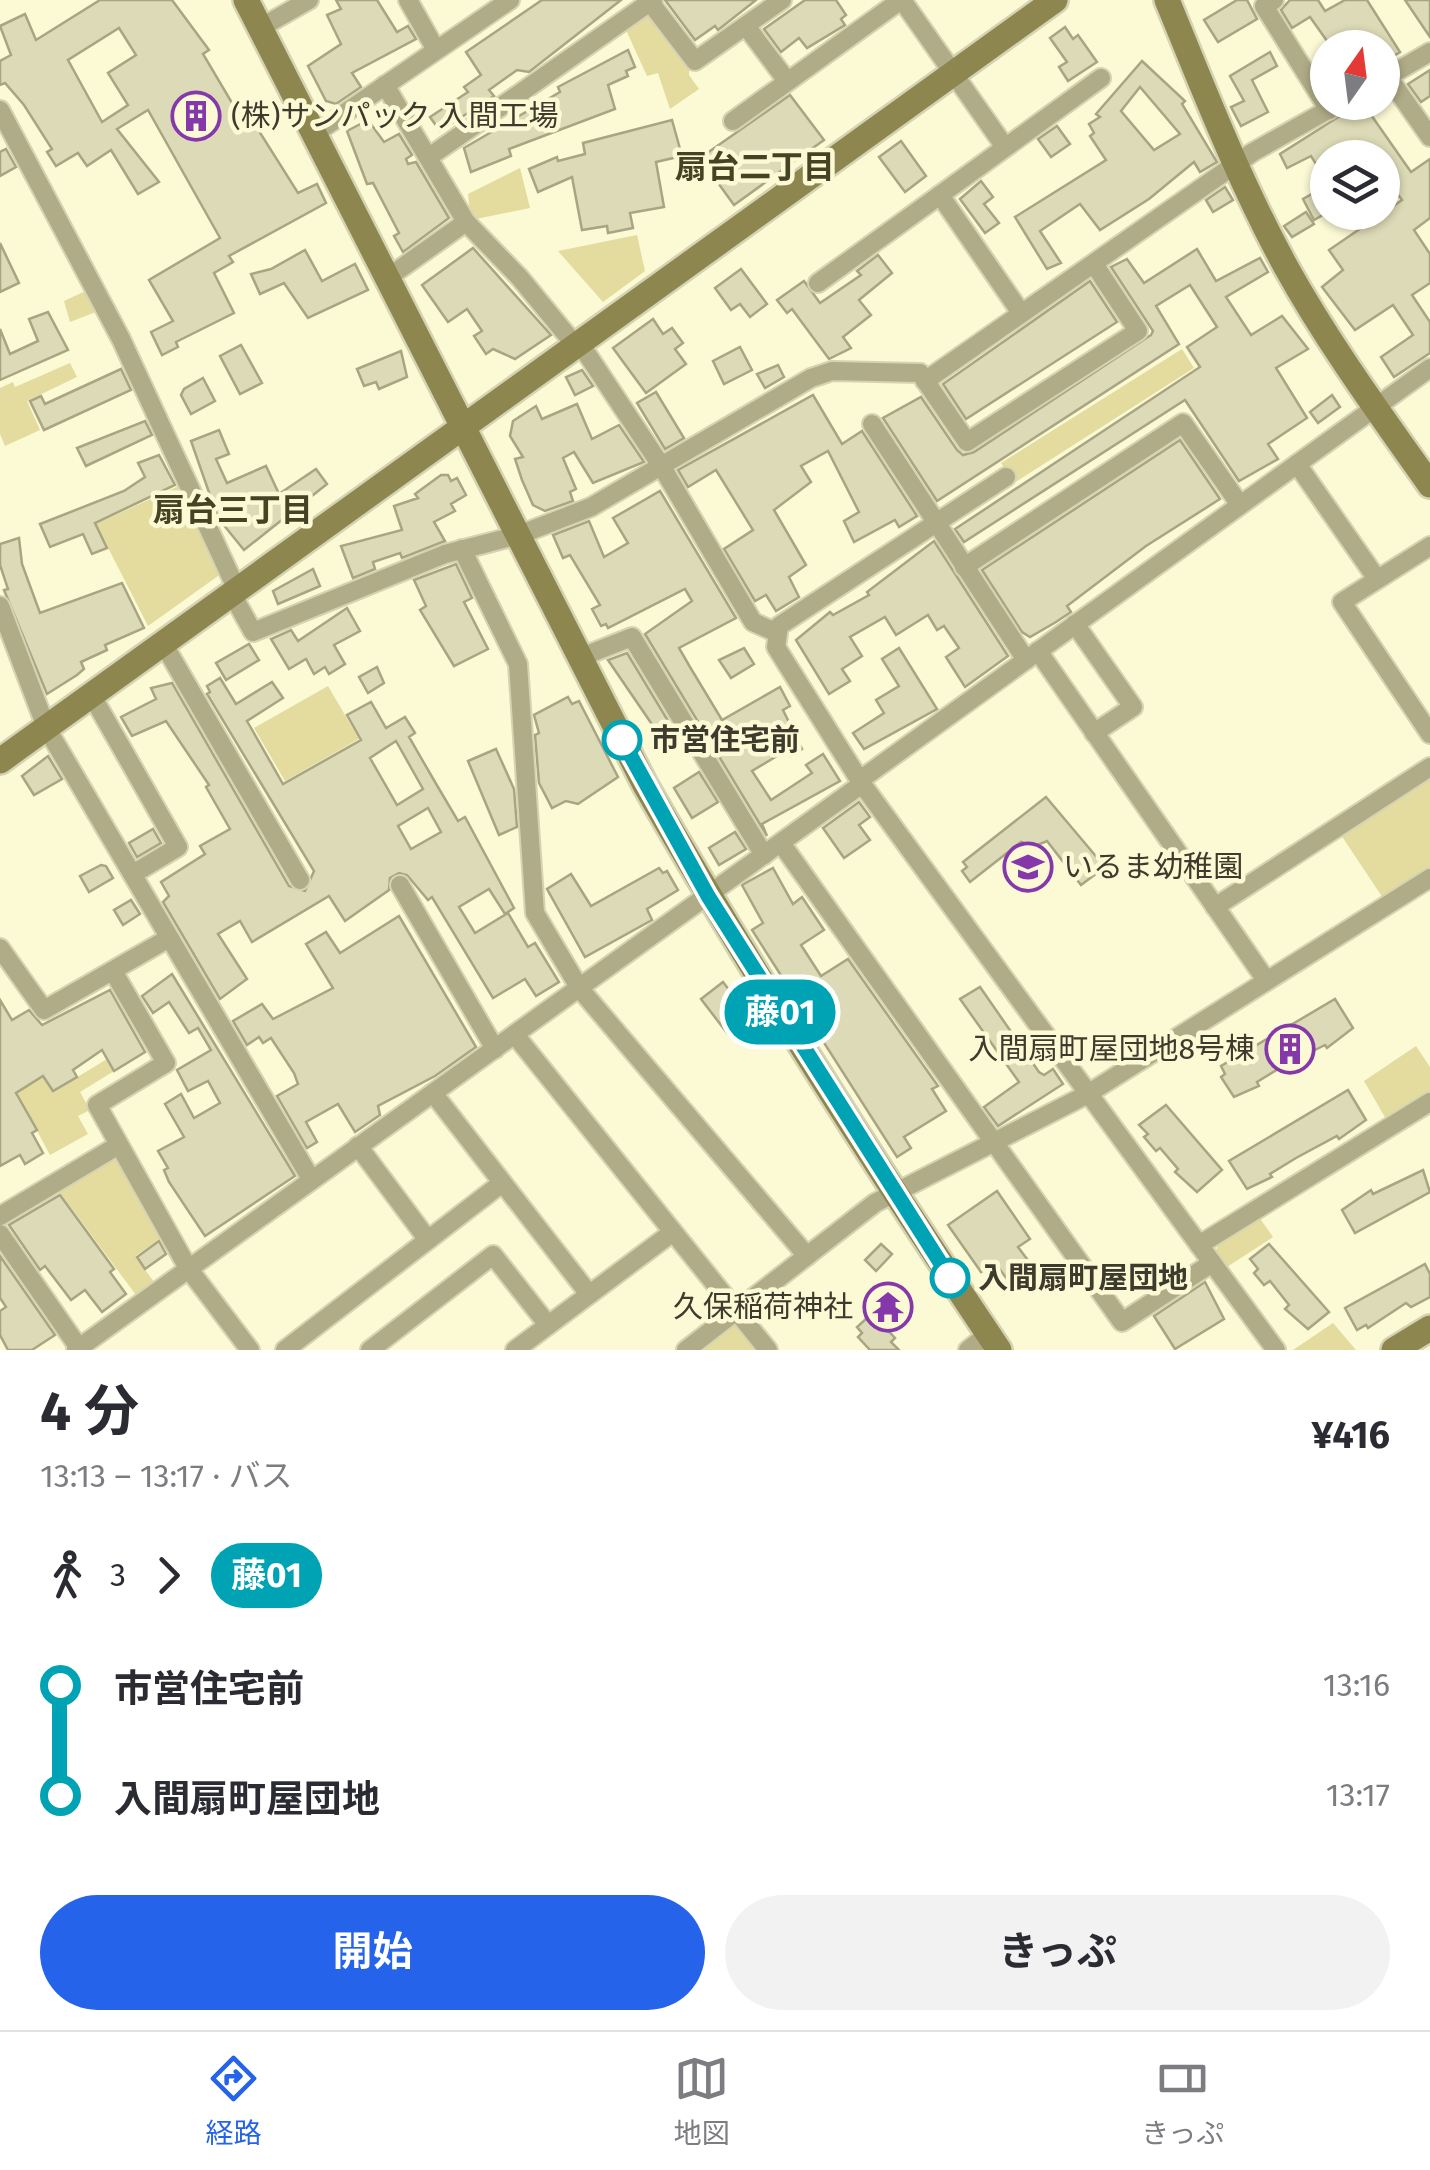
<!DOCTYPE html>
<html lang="ja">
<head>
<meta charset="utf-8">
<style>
	:root { --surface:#fff; --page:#f2f2f3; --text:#2b2b33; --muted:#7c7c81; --line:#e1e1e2; --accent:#2563eb }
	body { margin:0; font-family:"Fira Sans","Noto Sans JP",sans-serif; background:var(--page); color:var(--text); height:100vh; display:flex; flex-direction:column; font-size:38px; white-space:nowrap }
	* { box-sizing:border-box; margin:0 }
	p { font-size:32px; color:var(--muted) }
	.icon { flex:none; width:55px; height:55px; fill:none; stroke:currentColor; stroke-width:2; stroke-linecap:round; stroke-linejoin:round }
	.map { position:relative; height:1350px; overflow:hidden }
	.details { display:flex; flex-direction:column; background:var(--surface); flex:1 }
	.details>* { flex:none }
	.badge { padding:0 20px; border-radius:32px; font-size:35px; line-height:65px }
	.needle { width:65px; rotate:14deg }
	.buttons { position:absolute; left:1310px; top:30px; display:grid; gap:20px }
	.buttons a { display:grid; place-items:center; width:90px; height:90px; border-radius:50%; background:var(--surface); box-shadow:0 2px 8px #0004; font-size:50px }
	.map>.badge { position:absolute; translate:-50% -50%; box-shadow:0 0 0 5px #fff }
	.legs { display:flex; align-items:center; gap:15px; height:110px; padding:0 40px; font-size:32px }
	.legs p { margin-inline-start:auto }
	.overview { display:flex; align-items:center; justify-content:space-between; height:170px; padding:0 40px }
	h1 { font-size:55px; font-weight:700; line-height:75px }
	.cta { display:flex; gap:20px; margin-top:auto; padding:20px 40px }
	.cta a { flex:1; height:115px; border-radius:60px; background:var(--accent); color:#fff; font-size:40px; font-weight:700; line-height:115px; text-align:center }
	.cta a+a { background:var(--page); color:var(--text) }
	ul { padding:0 40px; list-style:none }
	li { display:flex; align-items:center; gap:35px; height:110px; font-size:38px }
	li i { display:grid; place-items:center; width:15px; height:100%; margin:0 12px; background:currentColor }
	li i::after { content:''; width:25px; height:25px; margin:-12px; border:8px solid; border-radius:50%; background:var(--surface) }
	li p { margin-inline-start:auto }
	li:first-child i { background:linear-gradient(#0000 50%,currentColor 0) }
	li:last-child i { background:linear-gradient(currentColor 50%,#0000 0) }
	.menu { display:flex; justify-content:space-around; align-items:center; height:140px; border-top:2px solid var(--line); background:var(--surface); font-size:28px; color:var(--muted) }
	.menu a { display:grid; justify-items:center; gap:5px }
	.menu .current { color:var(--accent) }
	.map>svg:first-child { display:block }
	.green { fill:#e3dc9e }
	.building { fill:#dddab7; stroke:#a9a583; stroke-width:2.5; fill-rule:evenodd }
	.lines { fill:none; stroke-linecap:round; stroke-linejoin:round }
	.street-casing { stroke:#d6d3b3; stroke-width:22 }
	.secondary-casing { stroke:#d6d3b3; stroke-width:30 }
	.street { stroke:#b0ac87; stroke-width:18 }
	.secondary { stroke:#8d874f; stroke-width:25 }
	.line-1-casing { stroke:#fff; stroke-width:22 }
	.line-1 { stroke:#00a3b4; stroke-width:15 }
	.stop-1-dot { fill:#fff; stroke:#00a3b4; stroke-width:5 }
	.labels { text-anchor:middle; stroke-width:9; stroke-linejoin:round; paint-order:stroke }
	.poi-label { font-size:30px; fill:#3d3b2d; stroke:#fcf9d5; text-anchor:start }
	.stop-label { font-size:30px; font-weight:bold; fill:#3d3b2d; stroke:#fcf9d5; text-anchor:start }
	.neighbourhood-label { font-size:32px; font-weight:bold; fill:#464324; stroke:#fcf9d5 }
</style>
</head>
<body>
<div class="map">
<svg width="1430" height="1350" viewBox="0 0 1430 1350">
	<rect width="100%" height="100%" fill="#fcf9d5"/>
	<g class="green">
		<polygon points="650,13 689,63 689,75 699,89 670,109 658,73 647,76 626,30"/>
		<polygon points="520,168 530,208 471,220 468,194"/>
		<polygon points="637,235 645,271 603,302 558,251"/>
		<polygon points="90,289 101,310 70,322 64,301"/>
		<polygon points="1182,349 1194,368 1014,483 1001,463"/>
		<polygon points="70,363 77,377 27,401 40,430 5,446 0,434 0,388 13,382 15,387"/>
		<polygon points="183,484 225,571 148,626 96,524"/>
		<polygon points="328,686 359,739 285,781 254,728"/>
		<polygon points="1430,775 1430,872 1385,901 1339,832"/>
		<polygon points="1416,1046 1430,1067 1430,1092 1386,1119 1364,1081"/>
		<polygon points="107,1059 114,1071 80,1092 90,1110 78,1116 88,1134 50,1155 17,1093 43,1077 53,1092"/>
		<polygon points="111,1158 120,1160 162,1238 135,1256 154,1282 136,1295 58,1190"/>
		<polygon points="1259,1217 1273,1237 1227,1267 1216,1251 1218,1244"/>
		<polygon points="736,1320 760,1350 696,1350"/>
		<polygon points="1333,1323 1356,1350 1292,1350 1293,1350"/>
	</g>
	<g class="building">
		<path d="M100,0H172L209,50L203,54L235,108L242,104L298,193L317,184L326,203L229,256L233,262L214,273L234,313L176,342L178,347L162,355L151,332L173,321L149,280L220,238L148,110L117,129L159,182L138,194L111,150L87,166L78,153L56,166L47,152L52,149L24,105L5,83L0,85V61L11,55L0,26L25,14L36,40ZM119,28L136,55L108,73L128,105L102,122L68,60Z"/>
		<polygon points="336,0 377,0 397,32 408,26 416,39 352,73 361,87 336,104 326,101 308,66 341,44 327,15 341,9"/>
		<polygon points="542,0 621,0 529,72 517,70 489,90 494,96 440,131 430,117 468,92 464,87 481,75 466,52"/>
		<polygon points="665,0 756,0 718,30 715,26 695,40"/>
		<polygon points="805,0 836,0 846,15 841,19 845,25 807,48 799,38 781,52 764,29"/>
		<polygon points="1237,0 1247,0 1257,19 1218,42 1204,20"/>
		<polygon points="1290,0 1318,0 1325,11 1345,0 1367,0 1400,52 1382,63 1382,48 1332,48 1310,17 1292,28 1281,10"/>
		<polygon points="1405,0 1430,0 1430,37"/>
		<polygon points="1065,27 1073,39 1078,35 1097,62 1068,81 1059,67 1067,62 1050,38"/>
		<polygon points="628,50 635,67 626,71 628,76 608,85 615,109 509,149 511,156 471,172 464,148 560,92 558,87"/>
		<polygon points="1270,52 1277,66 1252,80 1268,112 1241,126 1231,107 1244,101 1230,76"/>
		<path d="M1142,61L1185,101L1182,104L1217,162L1200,172L1194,162L1149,199L1100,230L1080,204L1040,231L1061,263L1047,269L1015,217L1106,160L1090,136L1094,133L1089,124L1100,117L1096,114ZM1140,87L1180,134L1154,150L1121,111Z"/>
		<polygon points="1430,70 1430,96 1421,102 1408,84"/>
		<polygon points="790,95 824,140 734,205 700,158"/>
		<polygon points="1362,102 1411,172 1430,159 1430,218 1414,230 1430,254 1430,283 1412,295 1430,322 1430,353 1394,377 1381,357 1413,335 1393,305 1355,330 1322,287 1343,270 1329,250 1402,200 1382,173 1382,158 1328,158 1328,183 1311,156 1287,168 1280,154"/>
		<polygon points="368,120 384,142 399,134 412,155 406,159 408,164 416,162 449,218 403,252 394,236 399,233 373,183 367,184 347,131"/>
		<polygon points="672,120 682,156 656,162 664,207 630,213 633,228 608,233 607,226 582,230 572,177 538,192 529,169 557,157 558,161 585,154 583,143"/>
		<polygon points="1057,126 1070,144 1051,157 1038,139"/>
		<polygon points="901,141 926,176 905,192 879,157"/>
		<polygon points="6,149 16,167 0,176 0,152"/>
		<polygon points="981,181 993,197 984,204 999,223 985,233 960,199"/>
		<polygon points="1328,185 1328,212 1314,220 1303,199"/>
		<polygon points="1225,187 1233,200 1213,212 1206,200"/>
		<polygon points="1306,212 1314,224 1292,237 1284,226"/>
		<polygon points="0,243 19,283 0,292"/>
		<polygon points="473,248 551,335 515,359 493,349 486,354 474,336 482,331 467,309 448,322 422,285"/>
		<polygon points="1197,249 1216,281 1260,258 1268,272 1226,297 1251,335 1282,316 1308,349 1276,368 1307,418 1268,444 1278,459 1239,481 1185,400 964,542 955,529 1200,367 1187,347 1217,327 1190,285 1156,306 1179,344 937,501 883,418 921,397 957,450 963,455 974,452 1151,335 1153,331 1111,267 1127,259 1144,283"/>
		<polygon points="305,250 322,281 355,264 368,290 308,318 284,283 260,294 251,274 271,269"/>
		<polygon points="878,255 892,273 859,300 871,315 843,337 851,348 829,359 792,309 787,313 777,300 804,281 820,303 861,275 857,271"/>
		<polygon points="741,269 767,304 750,317 740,304 731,310 715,288"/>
		<polygon points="1090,281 1117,322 966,419 943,384"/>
		<polygon points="48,312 68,350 0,380 0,329 10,354 38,341 29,319"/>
		<polygon points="653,319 663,334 672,328 683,343 675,349 686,364 646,393 613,348"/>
		<polygon points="241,345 262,383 240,394 220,356"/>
		<polygon points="740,347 752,370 724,384 713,361"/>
		<polygon points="401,351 407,377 379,389 376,382 364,386 357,369"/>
		<polygon points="778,365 784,377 765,388 757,374"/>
		<polygon points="121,369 131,390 44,430 30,401 41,396 45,404"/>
		<polygon points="582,370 593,386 575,395 566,377"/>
		<polygon points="203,378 215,401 191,414 181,395 184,389"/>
		<polygon points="656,392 684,438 665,449 637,403"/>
		<polygon points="813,395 842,444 862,431 917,516 899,527 895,520 854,542 844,521 859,512 828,451 801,466 811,482 774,510 806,565 789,577 799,597 776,611 766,595 755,601 724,549 753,530 716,470 688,487 678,470"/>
		<polygon points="1332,395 1340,407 1318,423 1310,412"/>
		<polygon points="577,404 592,439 619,425 644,462 593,483 574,452 563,458 576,489 570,492 573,501 545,511 533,505 522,480 515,459 523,457 510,436 513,421 536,406 542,419"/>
		<polygon points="145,421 152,435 86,466 77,448"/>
		<polygon points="219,430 229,454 216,459 227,483 266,466 279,494 316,469 327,484 244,550 218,518 191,441"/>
		<polygon points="1180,440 1220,499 1146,546 1067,606 1071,612 1056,622 1030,637 1022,632 982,570"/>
		<polygon points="159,455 175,485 95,523 107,548 92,554 83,534 50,547 40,524 124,491 145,477 138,463"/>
		<polygon points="441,475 448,475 451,481 457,478 466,495 451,504 455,511 434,522 445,541 402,558 400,553 373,562 375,569 353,578 341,546 402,530 394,506 418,498 415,494"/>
		<polygon points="660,491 736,618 679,648 690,667 722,720 780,687 790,706 783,710 802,749 790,756 787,750 752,771 771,800 812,773 806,765 823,754 840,781 762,824 767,836 645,634 692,601 685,589 608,628 606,624 601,626 592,609 600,605 570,555 563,558 553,535 589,521 604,557 628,543 613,518"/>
		<polygon points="19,538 22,564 40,613 122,583 144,628 105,645 107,650 81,662 84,669 77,675 47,694 4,590 8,589 0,565 0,544"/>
		<polygon points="934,541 1008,656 965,687 946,657 959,648 944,626 937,630 928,615 896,635 885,617 850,637 862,656 842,669 850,681 829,694 796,640 830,612 833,615 869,595 867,592"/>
		<polygon points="456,564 472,598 464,602 488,649 454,666 420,610 426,606 414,580"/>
		<polygon points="313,569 320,586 278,604 273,591"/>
		<polygon points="347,608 360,631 334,645 345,664 329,674 325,667 314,674 306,659 289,669 271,639 291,630 298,641"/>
		<polygon points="249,644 259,660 226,680 216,663"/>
		<polygon points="744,648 754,664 731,678 719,660"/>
		<polygon points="899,648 937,709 864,749 853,733 884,713 876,700 899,686 882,659"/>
		<polygon points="627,653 673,729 660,736 608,660"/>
		<polygon points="377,667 384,683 368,693 359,677"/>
		<path d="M220,678L236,704L272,682L283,698L247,721L283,784L361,740L347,715L371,702L386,728L405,717L415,733L409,737L435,782L458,821L465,817L514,908L505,914L489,889L459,907L475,933L508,913L528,947L535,943L559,982L536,996L525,979L493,998L432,897L428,900L407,875L399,873L390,878L389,890L345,921L329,896L252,942L240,921L218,934L247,979L220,999L163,902L169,896L161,882L205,854L200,846L230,829L206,787L209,785L166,721L132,736L121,717L156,699L151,688L172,683L289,886L305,891L314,871L207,694L210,692L207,686ZM396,741L423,789L397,805L370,758ZM428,808L441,832L411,849L398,826Z"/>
		<polygon points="568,697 572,704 579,701 618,777 578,804 566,801 552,808 539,783 535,735 539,733 534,715"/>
		<polygon points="496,749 514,789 517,827 499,835 468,761"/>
		<polygon points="48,756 62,779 34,795 22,776"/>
		<polygon points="699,772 718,802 692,818 674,788"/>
		<polygon points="1046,797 1105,867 1081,885 1047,841 1035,846 1021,842 970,882 962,871 967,867 963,862"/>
		<polygon points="859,802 870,817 859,825 870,840 844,858 823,828"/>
		<polygon points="153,829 161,843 137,857 129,843"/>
		<polygon points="735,832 746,849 719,865 709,848"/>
		<polygon points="101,865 106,866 113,878 89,892 80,876"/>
		<polygon points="659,868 663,873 667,871 678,890 647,909 652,920 585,957 547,889 571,874 591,906"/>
		<polygon points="773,868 793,904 802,897 824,930 801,945 821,976 848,959 938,1086 932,1089 946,1111 904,1137 911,1148 897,1157 752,930 763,923 742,885"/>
		<polygon points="131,900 140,914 123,925 114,910"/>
		<polygon points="399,916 476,1047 435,1076 378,1106 380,1115 355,1132 338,1104 306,1122 317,1142 307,1148 277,1096 298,1084 294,1073 271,1038 263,1043 259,1037 247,1045 233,1021 262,1004 273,1019 333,988 306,944 326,932 340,953"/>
		<polygon points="172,974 295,1176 205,1236 169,1182 164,1170 168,1168 158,1151 184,1137 165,1104 181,1094 194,1118 220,1103 208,1081 188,1091 177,1070 211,1050 198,1028 189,1033 169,1002 153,1013 142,996"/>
		<polygon points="723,982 749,1016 727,1033 701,999"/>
		<polygon points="980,987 1039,1072 1044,1075 1053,1069 1063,1084 998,1126 984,1107 1019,1082 960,999"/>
		<polygon points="110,990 145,1052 114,1071 102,1050 73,1070 77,1077 53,1091 43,1076 16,1093 37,1130 32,1133 43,1153 25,1164 20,1155 0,1166 0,1000 12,1020 29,1010 42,1025"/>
		<polygon points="1335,999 1353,1028 1327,1048 1325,1045 1283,1066 1257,1082 1259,1086 1234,1097 1221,1077 1225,1074 1221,1066"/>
		<polygon points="1348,1090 1366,1120 1339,1139 1337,1136 1296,1158 1270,1174 1272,1177 1247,1189 1229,1161"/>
		<polygon points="1166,1105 1222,1170 1197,1192 1175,1172 1178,1169 1160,1148 1156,1151 1144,1137 1148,1134 1139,1125"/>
		<polygon points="1423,1170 1430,1192 1355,1233 1342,1210 1371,1190 1373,1194"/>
		<polygon points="997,1191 1030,1239 1018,1247 1039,1275 1016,1291 995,1263 981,1272 948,1225"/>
		<polygon points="60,1195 114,1269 110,1272 126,1294 102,1312 85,1290 71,1300 45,1266 40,1270 9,1225"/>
		<polygon points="159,1241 166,1254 145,1269 137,1257"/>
		<polygon points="881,1244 892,1254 876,1271 865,1260"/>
		<polygon points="1269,1244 1329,1312 1308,1329 1285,1309 1289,1305 1270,1281 1264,1285 1254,1273 1258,1269 1250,1259"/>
		<polygon points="0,1256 55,1335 32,1350 8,1350 0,1335 0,1311 6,1307 0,1298"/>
		<polygon points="1425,1264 1430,1274 1430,1297 1411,1307 1406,1303 1368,1328 1366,1325 1357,1330 1345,1308"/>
		<polygon points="1205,1282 1224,1319 1175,1349 1154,1316"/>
		<polygon points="867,1318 873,1323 877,1319 895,1338 891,1342 899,1350 870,1350 858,1337 862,1333 857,1327"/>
	</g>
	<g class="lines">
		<g class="street-casing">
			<g id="street">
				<polyline points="408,0 436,50"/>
				<polyline points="902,0 1005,147"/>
				<polyline points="1274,0 1264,6 1329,110"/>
				<polyline points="650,2 695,61 782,0"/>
				<polyline points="746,26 787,81"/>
				<polyline points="260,28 309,0"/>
				<polyline points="1388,77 1430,137"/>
				<polyline points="1382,80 1430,52"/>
				<polyline points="385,85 466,222 520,278 575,345"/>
				<polyline points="0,110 121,339 237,590"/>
				<polyline points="733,121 901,0"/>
				<polyline points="314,134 510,0"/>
				<polyline points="429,157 653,0"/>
				<polyline points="390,276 466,222"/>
				<polyline points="818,283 940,195"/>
				<polyline points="1021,313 940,195 1101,78"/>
				<polyline points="579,342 662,467 753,622 775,632"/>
				<polyline points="925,381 1253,152 1342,102"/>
				<polyline points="872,424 1026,660"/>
				<polyline points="1297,464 1377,579"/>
				<polyline points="1006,477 779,626 776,647 862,784 1276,1350"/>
				<polyline points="1430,546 1342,602 1430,734"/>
				<polyline points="462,549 518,664 535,913 580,989 807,1256"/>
				<polyline points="964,567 1183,423 1240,505"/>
				<polyline points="232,594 253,632 445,554 519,535 591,507 811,378 832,371 920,373 967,442 1138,331 1094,264"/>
				<polyline points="0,606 46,727 311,1179"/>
				<polyline points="1075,624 1133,707 1094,733"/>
				<polyline points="163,643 300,880"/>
				<polyline points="1038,651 1266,980"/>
				<polyline points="579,658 632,637 764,855"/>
				<polyline points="91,694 178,847 133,874"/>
				<polyline points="860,780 1430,368"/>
				<polyline points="781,843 1122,1322 1212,1263"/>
				<polyline points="400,885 495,1049"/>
				<polyline points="1215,907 1430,767"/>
				<polyline points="0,948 44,1010 169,938"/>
				<polyline points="113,971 166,1063 97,1105 188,1268 250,1350"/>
				<polyline points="515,1035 768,1350"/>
				<polyline points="433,1093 589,1294"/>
				<polyline points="358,1146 428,1240"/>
				<polyline points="0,1216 117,1146"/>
				<polyline points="0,1234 79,1348"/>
				<polyline points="1199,1245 1430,1102"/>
				<polyline points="76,1350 862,784"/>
				<polyline points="285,1350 502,1183"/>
				<polyline points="370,1350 493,1255 548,1325"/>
				<polyline points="515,1350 673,1232"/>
				<polyline points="686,1350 875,1203 1086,1095 1430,878"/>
				<polyline points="968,1350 988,1334"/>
			</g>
		</g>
		<g class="secondary-casing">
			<g id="secondary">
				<path d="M246,0L645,785C755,978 875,1165 999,1350"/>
				<path d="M1167,0C1204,90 1239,181 1286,267C1328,343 1380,414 1430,485"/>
				<polyline points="0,761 1055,0"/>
				<polyline points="1394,1350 1430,1328"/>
			</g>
		</g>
		<use href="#street" class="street"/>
		<use href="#secondary" class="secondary"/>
	</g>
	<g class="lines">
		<g class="line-1-casing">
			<polyline id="line-1" points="622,740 708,896 950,1278"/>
		</g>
		<use href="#line-1" class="line-1"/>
	</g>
	<defs>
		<g id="building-ring" transform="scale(2.5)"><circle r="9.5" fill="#fcf9d5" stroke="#8538a9" stroke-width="1.5"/><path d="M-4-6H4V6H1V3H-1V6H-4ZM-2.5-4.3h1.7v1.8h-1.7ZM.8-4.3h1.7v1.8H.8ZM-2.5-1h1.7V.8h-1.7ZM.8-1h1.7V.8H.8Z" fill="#8538a9"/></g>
		<g id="school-ring" transform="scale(2.5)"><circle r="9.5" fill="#fcf9d5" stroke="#8538a9" stroke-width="1.5"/><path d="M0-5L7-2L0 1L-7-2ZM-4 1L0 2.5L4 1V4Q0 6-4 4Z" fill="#8538a9"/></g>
		<g id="temple-ring" transform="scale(2.5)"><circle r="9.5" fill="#fcf9d5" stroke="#8538a9" stroke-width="1.5"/><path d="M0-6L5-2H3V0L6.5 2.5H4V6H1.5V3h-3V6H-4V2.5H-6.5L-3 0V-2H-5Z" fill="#8538a9"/></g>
	</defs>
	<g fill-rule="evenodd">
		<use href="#building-ring" x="196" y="116"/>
		<use href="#school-ring" x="1028" y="867"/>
		<use href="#building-ring" x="1290" y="1049"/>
		<use href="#temple-ring" x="888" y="1307"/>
	</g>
	<g class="stop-1-dot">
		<circle cx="622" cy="740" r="18"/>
		<circle cx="950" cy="1278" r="18"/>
	</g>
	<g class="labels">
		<g class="poi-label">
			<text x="231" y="126">(株)サンパック 入間工場</text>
			<text x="1063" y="877">いるま幼稚園</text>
			<text x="1255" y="1059" text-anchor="end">入間扇町屋団地8号棟</text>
			<text x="853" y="1317" text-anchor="end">久保稲荷神社</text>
		</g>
		<g class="stop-label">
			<text x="650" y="750">市営住宅前</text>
			<text x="978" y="1288">入間扇町屋団地</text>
		</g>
		<g class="neighbourhood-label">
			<text x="755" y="178">扇台二丁目</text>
			<text x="233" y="521">扇台三丁目</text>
		</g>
	</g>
</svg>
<div class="buttons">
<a><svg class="needle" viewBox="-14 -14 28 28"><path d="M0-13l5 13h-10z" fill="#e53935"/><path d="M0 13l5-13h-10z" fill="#7c7c81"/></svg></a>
<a><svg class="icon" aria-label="layers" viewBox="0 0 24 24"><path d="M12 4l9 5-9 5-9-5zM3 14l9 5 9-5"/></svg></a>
</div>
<b class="badge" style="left:780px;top:1012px;background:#00a3b4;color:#fff">藤01</b>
</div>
<section class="details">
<div class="overview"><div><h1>4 分</h1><p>13:13 – 13:17 · バス</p></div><b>¥416</b></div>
<div class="legs"><svg class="icon" aria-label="walk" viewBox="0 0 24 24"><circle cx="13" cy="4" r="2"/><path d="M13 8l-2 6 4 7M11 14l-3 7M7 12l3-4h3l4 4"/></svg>3<svg class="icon" aria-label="forward" viewBox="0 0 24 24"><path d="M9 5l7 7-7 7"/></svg><b class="badge" style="background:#00a3b4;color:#fff">藤01</b></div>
<ul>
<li><i style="color:#00a3b4"></i><b>市営住宅前</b><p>13:16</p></li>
<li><i style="color:#00a3b4"></i><b>入間扇町屋団地</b><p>13:17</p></li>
</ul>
<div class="cta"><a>開始</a><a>きっぷ</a></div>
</section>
<nav class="menu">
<a class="current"><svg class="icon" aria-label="directions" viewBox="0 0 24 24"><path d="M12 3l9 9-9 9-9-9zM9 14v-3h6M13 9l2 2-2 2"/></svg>経路</a>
<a><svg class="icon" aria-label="map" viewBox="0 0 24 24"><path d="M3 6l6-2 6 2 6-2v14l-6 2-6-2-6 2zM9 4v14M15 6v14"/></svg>地図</a>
<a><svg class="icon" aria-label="tickets" viewBox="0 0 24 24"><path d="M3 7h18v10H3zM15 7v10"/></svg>きっぷ</a>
</nav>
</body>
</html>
